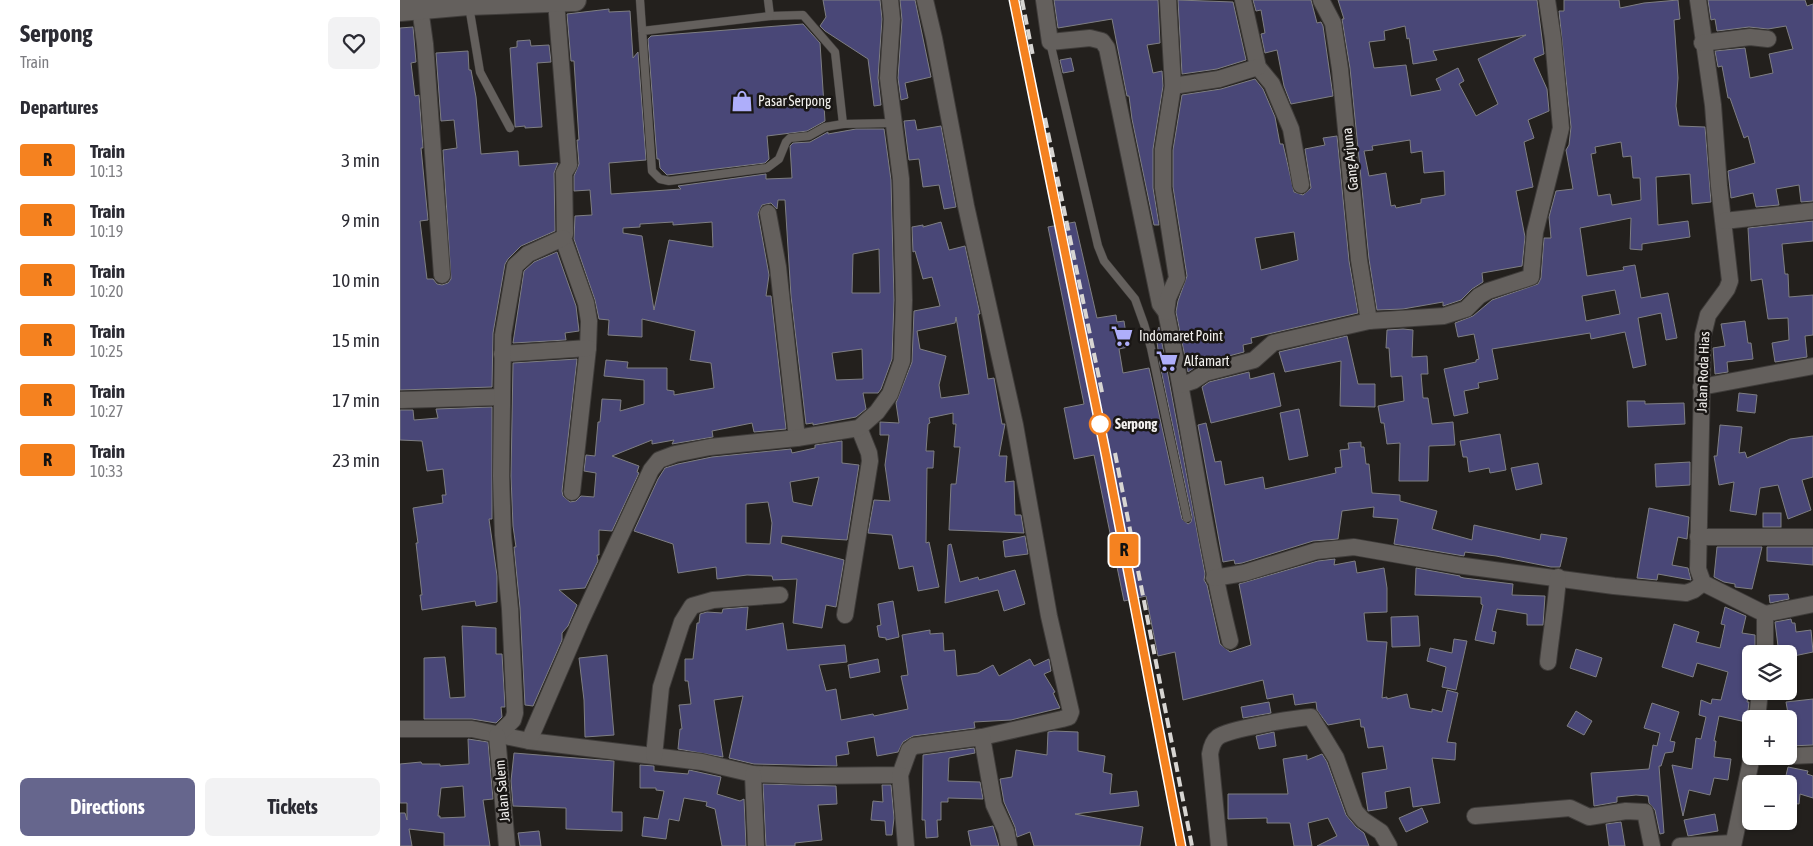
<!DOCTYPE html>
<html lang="en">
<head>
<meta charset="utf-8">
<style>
	:root { --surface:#fff; --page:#f2f2f3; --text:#2b2b33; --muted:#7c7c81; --accent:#66668d }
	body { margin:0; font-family:"Asap Condensed",sans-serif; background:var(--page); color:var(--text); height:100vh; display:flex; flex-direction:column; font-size:19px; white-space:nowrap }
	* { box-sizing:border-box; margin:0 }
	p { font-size:16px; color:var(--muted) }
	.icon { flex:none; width:28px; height:28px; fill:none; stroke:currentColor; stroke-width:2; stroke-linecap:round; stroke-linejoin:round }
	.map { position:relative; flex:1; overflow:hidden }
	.panel { display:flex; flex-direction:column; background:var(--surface); width:400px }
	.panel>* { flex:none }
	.badge { padding:0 10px; border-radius:4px; font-size:18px; line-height:32px }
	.controls { position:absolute; left:1342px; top:645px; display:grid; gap:10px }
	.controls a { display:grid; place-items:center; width:55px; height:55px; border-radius:8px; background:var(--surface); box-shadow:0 1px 4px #0004; font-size:25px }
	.map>.badge { position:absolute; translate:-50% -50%; box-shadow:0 0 0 2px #fff }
	h2 { padding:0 20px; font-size:19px; line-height:45px }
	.round { display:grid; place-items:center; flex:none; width:52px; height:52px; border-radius:8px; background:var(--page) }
	.head { display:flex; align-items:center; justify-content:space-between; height:85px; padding:0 20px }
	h1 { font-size:24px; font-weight:700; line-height:38px }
	.primary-button { display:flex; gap:10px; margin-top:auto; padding:10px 20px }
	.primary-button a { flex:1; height:58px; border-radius:8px; background:var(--accent); color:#fff; font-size:20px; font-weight:700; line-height:58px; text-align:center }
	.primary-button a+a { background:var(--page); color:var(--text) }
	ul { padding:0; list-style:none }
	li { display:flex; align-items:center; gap:15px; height:60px; padding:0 20px }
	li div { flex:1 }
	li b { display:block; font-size:19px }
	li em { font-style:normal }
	li .badge { min-width:55px; font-weight:700; text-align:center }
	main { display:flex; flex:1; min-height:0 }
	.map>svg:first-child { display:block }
	.building { fill:#494777; stroke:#7e7e82; fill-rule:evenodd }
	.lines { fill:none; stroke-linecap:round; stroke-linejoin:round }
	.service-casing { stroke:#3f3c3a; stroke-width:9 }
	.minor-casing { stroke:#3f3c3a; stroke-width:18 }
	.secondary-casing { stroke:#3f3c3a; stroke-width:24 }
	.service { stroke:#64605d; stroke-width:8 }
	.minor { stroke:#64605d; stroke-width:16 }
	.secondary { stroke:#64605d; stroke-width:22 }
	.rail { stroke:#d7d5d2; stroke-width:4; stroke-dasharray:10 5; stroke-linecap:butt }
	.line-casing { stroke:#fff; stroke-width:11 }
	.line { stroke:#f58220; stroke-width:8 }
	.stop-dot { fill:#fff; stroke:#f58220; stroke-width:2.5 }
	.labels { text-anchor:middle; stroke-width:5; stroke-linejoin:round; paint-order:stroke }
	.poi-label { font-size:14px; fill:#f3f1ef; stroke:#191614; text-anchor:start }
	.street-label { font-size:14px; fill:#f3f1ef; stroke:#191614 }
	.stop-label { font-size:14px; font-weight:bold; fill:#f3f1ef; stroke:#191614; text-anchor:start }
</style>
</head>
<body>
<main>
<section class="panel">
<div class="head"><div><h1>Serpong</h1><p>Train</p></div><a class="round"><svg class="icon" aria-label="heart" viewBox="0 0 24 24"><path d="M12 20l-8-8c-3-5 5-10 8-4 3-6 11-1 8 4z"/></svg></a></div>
<h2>Departures</h2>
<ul>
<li><span class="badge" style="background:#f58220;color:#111">R</span><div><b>Train</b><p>10:13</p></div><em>3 min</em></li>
<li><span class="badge" style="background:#f58220;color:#111">R</span><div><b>Train</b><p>10:19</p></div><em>9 min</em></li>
<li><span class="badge" style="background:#f58220;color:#111">R</span><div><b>Train</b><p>10:20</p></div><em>10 min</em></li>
<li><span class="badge" style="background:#f58220;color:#111">R</span><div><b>Train</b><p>10:25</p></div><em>15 min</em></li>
<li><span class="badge" style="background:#f58220;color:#111">R</span><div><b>Train</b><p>10:27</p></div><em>17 min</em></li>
<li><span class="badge" style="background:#f58220;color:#111">R</span><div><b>Train</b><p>10:33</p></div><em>23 min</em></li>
</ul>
<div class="primary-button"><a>Directions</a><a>Tickets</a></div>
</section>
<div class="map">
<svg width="1413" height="846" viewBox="0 0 1413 846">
	<rect width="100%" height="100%" fill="#23201d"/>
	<g class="building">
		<polygon points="423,0 480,0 482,19 478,78 481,105 474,106 468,59 425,31 420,26 426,17"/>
		<polygon points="500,0 515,0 531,77 505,83 508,98 501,100 498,78 502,20"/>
		<polygon points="654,0 758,0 760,43 747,45 753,73 762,71 763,86 753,149 753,188 759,225 754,225 732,119 729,96 727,96 712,19 658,28"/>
		<polygon points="778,0 833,2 846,60 817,69 782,74"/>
		<polygon points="853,0 911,0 917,23 921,22 923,26 933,96 891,104 884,86 877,50 865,53 861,34 865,33 861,10 856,11"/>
		<path d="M938,0H1137L1144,54L1134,58V60L1147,89L1149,111L1128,120L1134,138L1124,142L1133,187L1116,191L1125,237L1122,266L1082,273L1083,282L1072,289L1061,300L1043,306V302L1003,309L977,310L969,259L950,68L942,19H944ZM1005,26L1007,39L1009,38L1013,64L1037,60L1033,51L1126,35L1078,59L1098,104L1076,116L1059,84L1064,81L1058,68L1036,79L1041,90L1011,96L1006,65L974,68L969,42L985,40L984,31ZM1010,140L1011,153L1022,151L1024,173L1044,171L1045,195L1021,199V203L996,208L995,205L991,206L986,173L969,176L964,151L973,150L972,146Z"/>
		<path d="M1164,0H1219L1220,8L1244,3L1278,0L1280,19L1274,20L1278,78L1276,106L1279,126L1305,127L1311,202L1292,204L1290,174L1256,177L1258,225L1288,221L1290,237L1242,244V250L1230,249L1231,218L1180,228L1187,276L1224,270L1223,267L1235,265L1241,298L1268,293L1277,338L1266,340L1261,313L1238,318L1246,365L1233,368L1225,332L1191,339L1190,333L1092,349L1098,379L1078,383L1079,388L1064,391L1068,413L1054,416L1044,369L1076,362V360L1079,359L1074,334L1058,337L1055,323L1073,316L1092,300L1138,284L1141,278L1144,238H1151L1149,217L1156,191L1173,189L1166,150L1169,145L1171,127L1159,11H1164ZM1221,142L1223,157L1231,156L1233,178H1240L1241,200L1212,205L1210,194L1198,196L1191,154L1196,153L1195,147ZM1215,290L1220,314L1186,321L1182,296Z"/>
		<polygon points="1308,0 1405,0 1407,6 1413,4 1413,201 1401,202 1399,185 1376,189 1379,205 1356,207 1353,193 1331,198 1328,171 1355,163 1348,136 1344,138 1330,98 1328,98 1322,66 1318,67 1315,51 1345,48 1350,78 1373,73 1369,54 1393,49 1386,26 1368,29 1349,27 1317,31 1315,19 1311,20"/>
		<path d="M209,9V12L230,11L233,58L238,52L246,160L209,163L211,194L281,189L278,186L366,174V179L392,178L390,146L393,143L410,142L428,132V134L456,129H484L491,180L494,300L492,359L481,389L478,393H463L466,409L456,417L413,425V423L406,424L391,296L385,200H378L377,209L371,203L362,205L358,214L369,275L366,296H371L386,429L354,432L352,423L312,431L313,437L272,444L274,440L252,444V440L212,456L239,466L237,472L239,473L212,531L199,530V555H197L198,561L185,588L159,590L177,605L168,626L162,633V640L133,706L125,705L120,608L114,547H116L113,526L111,476L113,363L177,359L162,491L163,496L170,502L176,501L181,496L194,497L196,473L184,471L186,455L195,456L198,422H200L202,399L221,400L220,411L244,404V380L204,376L206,360L228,362L227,368H267V390L274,391V395L314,388L311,363L290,360L295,331L242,319V337L208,335L209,320L199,319L195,300L174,239L175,216L192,215L190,190L174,191V176L179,164L177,140H179L174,61H171L167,14ZM273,222V225L312,222L313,247L269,240L254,310L242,236L223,233V228L240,227V224ZM479,249L480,293H452L453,254ZM462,349L463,379L436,380L432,353Z"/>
		<polygon points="403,24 420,43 425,121 407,131 367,136 369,159 365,163 267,175 260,168 259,159 257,159 248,39 251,36"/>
		<polygon points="13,27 16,62 11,63 15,96 19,95 23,148 21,148 28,220 20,221 27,279 33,279 37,284 42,285 48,283 51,279 43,150 57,148 54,120 41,121 36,53 68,51 69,70 71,70 76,97 81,154 118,151 119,166 158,163 154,173 155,231 121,246 108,259 105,264 93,333 92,387 0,390 0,28"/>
		<polygon points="130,40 131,46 149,45 151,62 137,63 142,127 125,128 125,126 115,127 115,125 110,48 117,47 117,41"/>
		<polygon points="671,58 674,71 663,73 660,60"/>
		<path d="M855,79L863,89L875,117L880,144H883L894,192L903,195L911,188L905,149L925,145L923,138L937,136L949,261L958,313L851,338L852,343L843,345L844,352L802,363L788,372L776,312L778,301L787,276L773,187V150L782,95L821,89ZM894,232L898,260L861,270L855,238Z"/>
		<polygon points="515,120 517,130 541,126 556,207 544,209 539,185 523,187 519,159 509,160 504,121"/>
		<polygon points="1413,221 1413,241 1382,244 1385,274 1388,274 1389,297 1413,295 1413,335 1405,336 1407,357 1375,362 1372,343 1389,340 1388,318 1368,319 1362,279 1351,281 1348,228"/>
		<path d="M541,222L549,250L565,246L580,314H578L588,379L594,378L602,424H605L599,456H607L605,482L614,481L615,515H621L624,533L549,530L551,484H556L560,447H554L556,424H553V413L529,418L530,423L528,424L526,451H534L533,468H527L526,543L529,542L539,587L518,591L513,566L499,569L492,535L468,533L474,500L490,501L485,465L489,435H480V422L499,423L496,403L512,362L514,311L540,306L532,277L523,279L515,251L513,252L512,227L523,225V227ZM556,317L569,394L541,398L539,385L546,356L520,349L517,331L555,323Z"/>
		<polygon points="675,222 697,318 716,315 717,322 724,321 728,347 719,349 723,373 749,368 782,519 788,524 791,522 792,517 760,365 756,334 759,327 805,574 804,580 807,585 820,644 830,652 851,645 839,584 918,561 935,559 934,565 955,561 957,573 984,568 987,588 987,612 964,613 967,641 987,642 982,698 987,697 987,699 1007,694 1010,708 1032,712 1032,709 1042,712 1047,690 1058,693 1047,742 1056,743 1055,760 1032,758 1040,803 1013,807 1010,787 985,792 987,808 968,811 962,773 987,769 983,746 968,748 964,727 961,727 960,719 928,725 917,710 916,702 895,705 893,694 867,699 863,680 783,700 775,652 758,656 746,596 724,601 694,455 674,459 664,408 684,404 648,227"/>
		<polygon points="157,252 176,306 179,331 165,333 166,340 113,343 124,271 134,262"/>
		<polygon points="1345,321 1348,343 1351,343 1353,359 1327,362 1328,372 1315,374 1313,348 1325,346 1321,324"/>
		<polygon points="1003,329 1013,330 1012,357 1027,356 1028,374 1021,374 1023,398 1028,398 1032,424 1053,422 1055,445 1029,446 1028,481 999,481 1000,443 987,444 984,423 981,423 978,406 1004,401 1002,376 991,377 989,348 986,348 987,330"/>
		<polygon points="947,336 958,384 975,384 975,407 940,406 941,361 885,372 879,352"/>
		<polygon points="849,372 850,379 874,373 881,406 811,423 802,387 809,382"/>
		<polygon points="1339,393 1357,395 1355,413 1337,411"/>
		<polygon points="1227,401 1245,401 1245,404 1284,403 1285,424 1228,427"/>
		<polygon points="92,407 92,519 89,519 97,576 97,602 76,606 75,601 22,610 20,595 22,595 16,543 18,543 13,508 43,503 42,495 46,495 43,469 27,471 22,441 0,440 0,410 13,410 14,420 38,418 36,409"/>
		<polygon points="899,409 908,456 889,460 880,413"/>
		<polygon points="806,423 815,462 821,461 825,485 863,477 865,489 936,473 935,468 942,467 940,450 949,449 948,443 961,442 961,447 964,447 966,464 969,464 972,493 1000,495 1000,501 1037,511 1032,529 1072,540 1074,525 1140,540 1141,534 1167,538 1160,567 1151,567 1096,556 1065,552 1064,556 994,544 998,519 973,517 974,507 942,511 938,539 913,541 842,563 835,564 834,560 823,562 798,425"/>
		<polygon points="1320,425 1342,427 1339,453 1345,452 1347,458 1390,439 1413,436 1413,477 1402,480 1411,510 1388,519 1378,485 1360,488 1356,515 1330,511 1334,482 1319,485 1314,456 1317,456"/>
		<polygon points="1100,434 1106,470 1090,473 1089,468 1069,472 1067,457 1063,457 1060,441"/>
		<path d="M442,441V463L459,465L447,540L382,536L381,543L444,560L436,607L426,605L422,628L393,623L397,579L373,580L372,576L347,575L317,579L316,567L278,573L273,544L234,531L258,479L265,468L278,464L312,457L391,449L392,453L415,448V445ZM419,477L412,506L393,502L390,482ZM368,502L372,523L370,544L346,543V504Z"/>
		<polygon points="1290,462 1290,485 1256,487 1255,464"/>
		<polygon points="1138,463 1142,484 1116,490 1111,468"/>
		<polygon points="1249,508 1289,517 1287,539 1278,537 1272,565 1288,568 1291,580 1258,574 1257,580 1237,578"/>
		<rect x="1363" y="513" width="18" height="14"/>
		<polygon points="625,536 628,554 605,557 603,541"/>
		<polygon points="551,544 560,582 578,577 579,580 615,570 625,604 604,611 598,590 545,603 548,545"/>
		<polygon points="1317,547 1362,547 1352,589 1335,587 1335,584 1324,582 1314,577"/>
		<polygon points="1367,547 1413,547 1413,565 1367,561"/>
		<polygon points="1016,568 1060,576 1060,577 1064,578 1113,584 1112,595 1145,596 1143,625 1127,625 1127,614 1097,609 1092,631 1096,632 1094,644 1075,640 1083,605 1081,604 1081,597 1015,595"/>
		<polygon points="1388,594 1389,599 1370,603 1369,595"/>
		<polygon points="493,601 499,637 486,640 486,638 479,637 477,626 481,625 478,604"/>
		<polygon points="348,607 346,630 383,623 387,650 445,645 447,662 419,665 426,691 436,689 441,720 473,714 474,716 508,709 501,676 508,675 502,635 530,630 530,634 543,633 544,651 555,650 557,676 578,673 593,665 599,676 630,659 634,666 649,659 651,671 644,674 655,692 653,693 660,708 611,720 574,722 575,728 513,736 503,742 498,752 477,756 474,737 447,742 449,754 436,756 437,766 354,764 329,758 343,696 314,700 323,757 278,749 280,729 282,729 279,705 291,704 288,681 285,681 285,659 293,659 297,623 299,623 300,614 307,612 322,613 323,609"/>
		<polygon points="1325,607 1346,616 1342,633 1355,635 1355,654 1351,654 1351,684 1347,702 1349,702 1347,719 1346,722 1319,716 1314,741 1316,741 1314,757 1331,759 1328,780 1314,778 1310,795 1289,790 1283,816 1272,765 1292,769 1296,738 1301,739 1306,717 1299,715 1301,700 1311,704 1312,699 1321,700 1328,672 1297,663 1293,677 1262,667 1274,624 1299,632 1296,642 1320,648 1325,625 1321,624"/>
		<polygon points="1018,616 1020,646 992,647 991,617"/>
		<polygon points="1391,619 1392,623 1395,623 1396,632 1411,630 1413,652 1389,657 1389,654 1379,654 1375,622"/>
		<polygon points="62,626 96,628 96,654 102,654 105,707 101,707 102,717 96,723 72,719 24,719 24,658 45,657 50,698 65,697"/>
		<polygon points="1054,639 1067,641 1056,690 1042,687 1046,667 1027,661 1030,648 1052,653"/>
		<polygon points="1176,649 1202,658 1196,677 1170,668"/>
		<polygon points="207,655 214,735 185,737 184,700 179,658"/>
		<polygon points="478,659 480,672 450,678 448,665"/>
		<polygon points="1413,699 1413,745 1389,746 1389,719 1386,702"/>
		<polygon points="869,702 871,713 843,718 841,707"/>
		<polygon points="1252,703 1279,712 1270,741 1275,742 1273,752 1265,753 1261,766 1259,766 1264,833 1260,834 1255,810 1249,803 1248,796 1236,795 1217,797 1217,802 1194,806 1191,773 1249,769 1253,745 1257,746 1260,733 1244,728"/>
		<polygon points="1176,711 1192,721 1184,735 1167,726"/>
		<polygon points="654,731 678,732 678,751 705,756 703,772 712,774 710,794 737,791 739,806 675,814 743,827 740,846 634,846 630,832 617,837 615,827 604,802 600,779 612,777 616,750 647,755 648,732"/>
		<polygon points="874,732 876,746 859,749 856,736"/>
		<path d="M68,739L88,742L93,799L83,800L90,846H44V833L9,829L12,846H0V813H5L7,820V803H0V764L21,762L22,764H40V766L69,764ZM63,786L65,817L40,818V816H38L41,788Z"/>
		<polygon points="574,748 575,753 549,758 548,781 580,782 583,799 548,798 548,802 541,802 541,820 537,820 538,837 526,838 525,820 522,820 523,755"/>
		<polygon points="114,753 214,761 212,812 222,812 222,831 166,829 166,808 113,806 111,781"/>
		<polygon points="922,754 927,762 946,815 956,827 964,833 969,846 917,846 937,836 928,818 908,823 912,846 894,846 890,823 867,823 867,818 828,819 828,794 888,794 883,759 907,755 907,760"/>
		<polygon points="240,765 254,766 254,771 288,774 289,770 321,777 317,794 340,801 344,799 346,846 322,846 315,809 306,806 307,802 284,798 279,821 269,819 266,839 242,836 244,817 258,819 264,791 256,790 256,788 240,788"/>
		<polygon points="1388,767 1408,771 1407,774 1413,776 1413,798 1400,794 1399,804 1389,803 1389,784 1384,784"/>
		<polygon points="363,784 436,786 437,804 418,805 422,840 395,843 395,846 366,846"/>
		<polygon points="482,785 491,785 494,818 492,835 486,835 485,821 471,820 473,801 483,802"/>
		<polygon points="1022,808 1028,822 1006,832 999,818"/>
		<polygon points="1315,814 1318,831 1288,836 1284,820"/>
		<polygon points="1221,822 1225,846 1209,846 1206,824"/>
		<polygon points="593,826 599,846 571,846 568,831"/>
		<polygon points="139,831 141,846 120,846 118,833"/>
	</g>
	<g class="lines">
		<g class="service-casing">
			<g id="service">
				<polyline points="240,0 252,171 260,179 269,181 367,168 379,159 386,142 390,138 409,136 425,127 443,124 435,52 403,15 370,16 242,31"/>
				<polyline points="368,0 370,16"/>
				<polyline points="69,6 80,72 110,128"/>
				<polyline points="650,42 698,246 704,261 735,299 744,324 751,348 787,518"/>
				<polyline points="443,124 494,123"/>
			</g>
		</g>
		<g class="minor-casing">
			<g id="minor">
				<polyline points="525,0 534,38 566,206 615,425 649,616 671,712 669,717 662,719 582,737"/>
				<path d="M644,0L650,42L690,38L702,41L707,48L760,304L766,312C789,421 803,533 830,641"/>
				<polyline points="843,0 858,67 872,84 891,129 901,185"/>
				<polyline points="921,0 933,23 940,69 959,260 969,321"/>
				<polyline points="1298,0 1313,105 1319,186 1330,281 1327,289 1308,315 1303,335 1298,569 1303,583 1365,614"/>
				<polyline points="156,1 169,165 164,173 165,234 163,238 186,303 189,321 188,348 172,492"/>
				<polyline points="20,8 25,44 42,275"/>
				<polyline points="1302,43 1350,37 1368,39"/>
				<polyline points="773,86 819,79 858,67"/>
				<polyline points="368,213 378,267 397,438"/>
				<polyline points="1324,221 1413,211"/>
				<polyline points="766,312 768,298 777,278 763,188 763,149 773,86 768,0"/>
				<polyline points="102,354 188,348"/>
				<polyline points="781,385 793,381 805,373 854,360 873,343 969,321 1044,316 1066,309 1079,296 1088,291 1131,277 1135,232 1161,128 1153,39 1147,0"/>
				<polyline points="1301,387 1413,366"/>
				<polyline points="0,400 102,397"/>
				<polyline points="1298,537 1413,537"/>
				<polyline points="814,578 844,573 916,551 954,547 1057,565 1214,586 1286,593 1294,590 1303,583"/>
				<polyline points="1365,614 1413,604"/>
				<polyline points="445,615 470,461 469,453 459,428"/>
				<polyline points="1365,654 1365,614"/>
				<path d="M1148,662C1151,634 1156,606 1158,577"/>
				<polyline points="1357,719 1360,691"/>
				<polyline points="0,729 72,729 129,741 302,762 353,774 407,776 500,775 509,750 514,746 582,737 594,805 606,831 609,846"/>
				<polyline points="97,736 113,720 115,713 110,609 103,535 101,476 103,335 115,266 128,254 163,238"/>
				<polyline points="97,736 107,846"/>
				<polyline points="129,741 180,623 251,470 259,460 275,454 310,447 397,438 459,428 477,412 490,394 502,361 504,300 501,179 488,78 492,19 490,0"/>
				<polyline points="254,756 261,687 282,622 292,606 313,600 380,595"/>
				<polyline points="1389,756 1413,755"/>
				<polyline points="1352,757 1368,756"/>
				<polyline points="353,774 356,846"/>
				<polyline points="500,775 506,846"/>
				<polyline points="1075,816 1170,808 1189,817 1226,811 1245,812 1252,846"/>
				<path d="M819,846L810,754C811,748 813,741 818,737C829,729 895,718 911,717L936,758L955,811L963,820L981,832L989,846"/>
				<polyline points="1280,846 1333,843"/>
				<polyline points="1333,846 1352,756"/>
			</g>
		</g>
		<g class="secondary-casing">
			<polyline id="secondary" points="0,10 68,4 175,0"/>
		</g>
		<use href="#service" class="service"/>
		<use href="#minor" class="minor"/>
		<use href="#secondary" class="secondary"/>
		<g class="rail">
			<polyline points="614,0 694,398"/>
			<polyline points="622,0 633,56"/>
			<polyline points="645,118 703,397"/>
			<polyline points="715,453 792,846"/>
			<polyline points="706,455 781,846"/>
		</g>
	</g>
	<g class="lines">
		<g class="line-casing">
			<polyline id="line" points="614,0 706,455 781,846"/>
		</g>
		<use href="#line" class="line"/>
	</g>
	<defs>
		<g id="shop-bare" transform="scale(1.725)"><path d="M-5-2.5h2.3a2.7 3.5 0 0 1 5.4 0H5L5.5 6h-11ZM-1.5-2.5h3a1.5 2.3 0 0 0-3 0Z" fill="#aeaefa" stroke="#191614" stroke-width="2.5" paint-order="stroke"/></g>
		<g id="supermarket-bare" transform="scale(1.725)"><path d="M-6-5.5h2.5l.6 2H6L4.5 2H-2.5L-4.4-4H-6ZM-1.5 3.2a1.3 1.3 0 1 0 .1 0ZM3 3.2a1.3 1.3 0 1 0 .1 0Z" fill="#aeaefa" stroke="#191614" stroke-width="2.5" paint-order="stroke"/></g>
	</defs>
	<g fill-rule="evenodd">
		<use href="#shop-bare" x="342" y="101"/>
		<use href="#supermarket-bare" x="722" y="336"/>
		<use href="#supermarket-bare" x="767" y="361"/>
	</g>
	<circle class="stop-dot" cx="700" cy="424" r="10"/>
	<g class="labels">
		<g class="poi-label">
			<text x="358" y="106">Pasar Serpong</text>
			<text x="739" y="341">Indomaret Point</text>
			<text x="784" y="366">Alfamart</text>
		</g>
		<g class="street-label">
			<text transform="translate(950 159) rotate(-96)" y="5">Gang Arjuna</text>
			<text transform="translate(1303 372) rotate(-88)" y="5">Jalan Roda Hias</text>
			<text transform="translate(102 791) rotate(-95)" y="5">Jalan Salem</text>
		</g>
		<g class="stop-label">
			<text x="715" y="429">Serpong</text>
		</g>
	</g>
</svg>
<div class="controls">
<a><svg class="icon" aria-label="layers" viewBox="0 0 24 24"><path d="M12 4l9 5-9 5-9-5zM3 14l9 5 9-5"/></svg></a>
<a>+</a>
<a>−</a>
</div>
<b class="badge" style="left:724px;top:550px;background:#f58220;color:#111">R</b>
</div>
</main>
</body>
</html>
